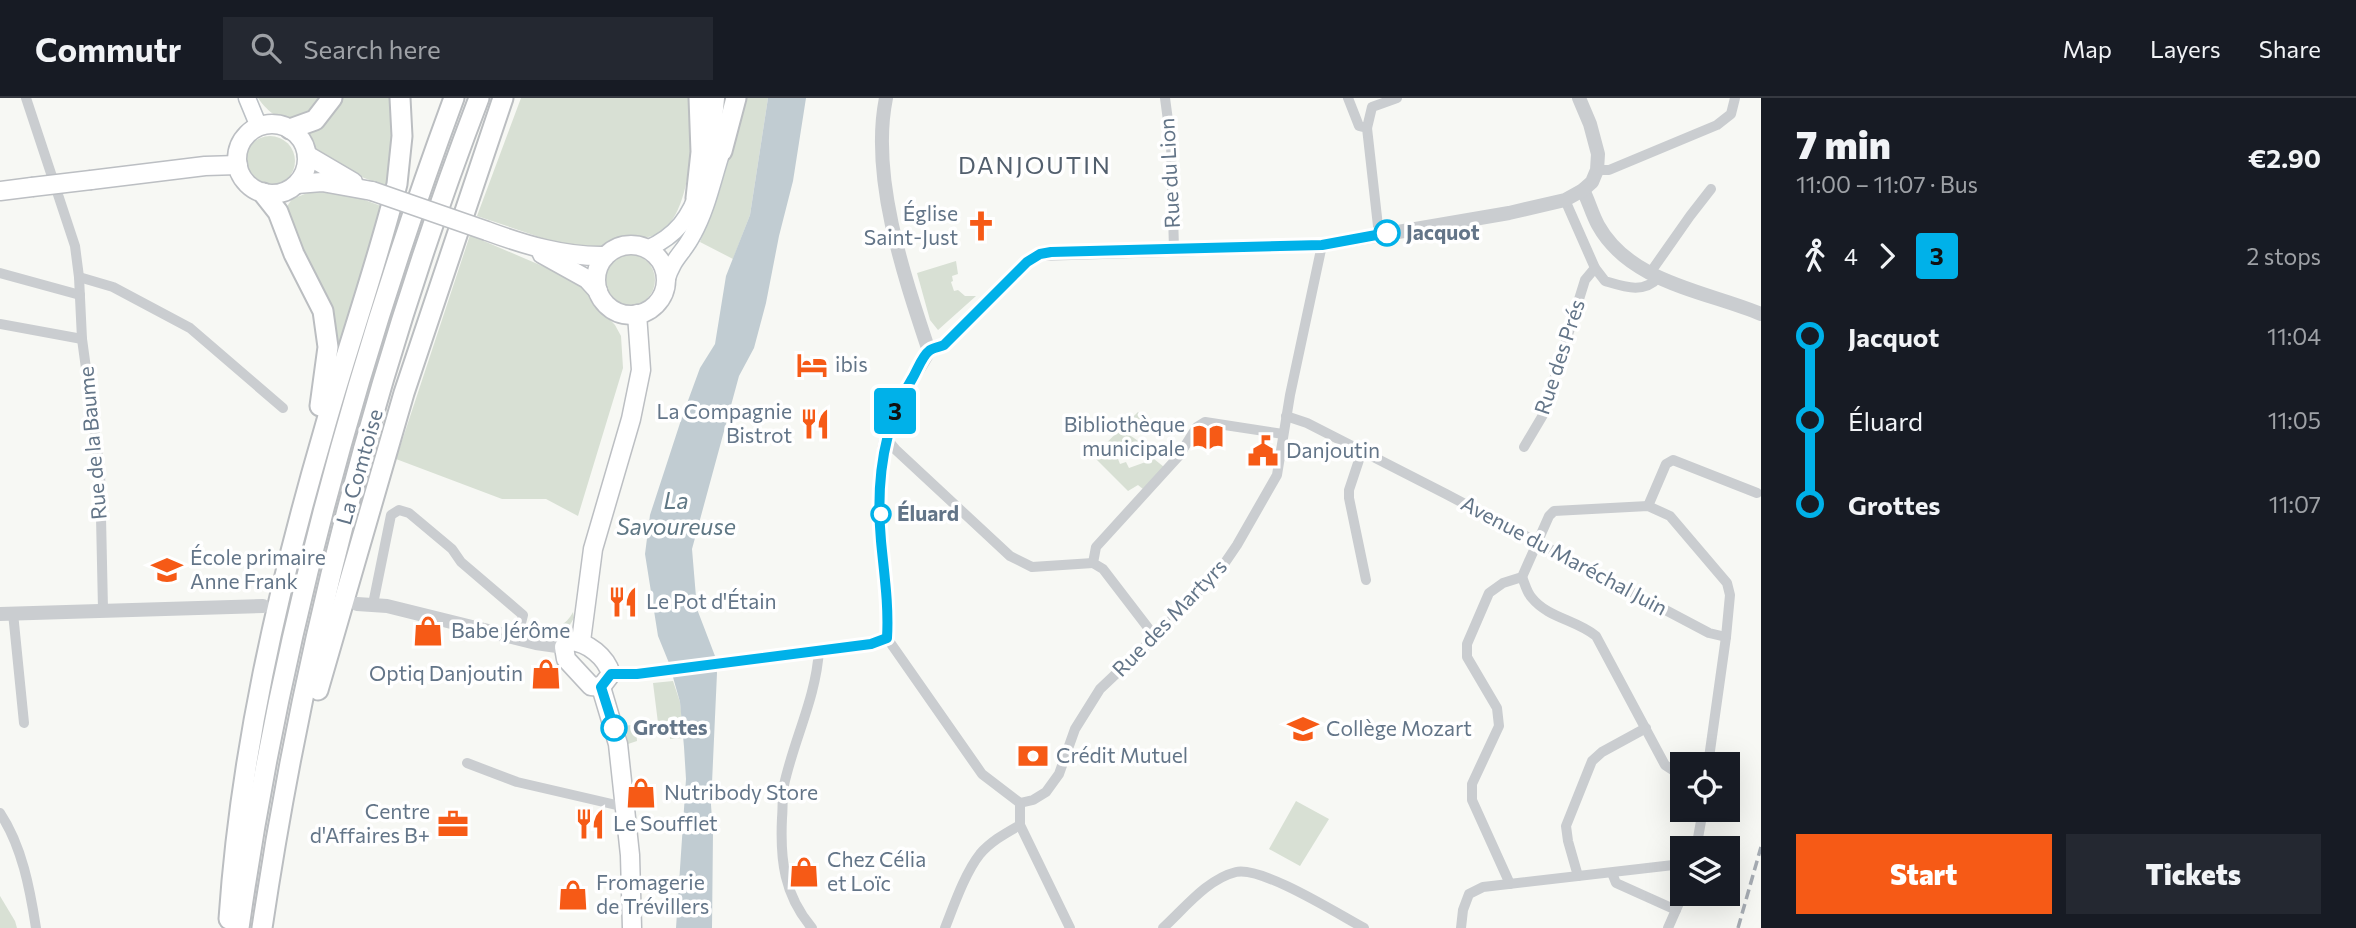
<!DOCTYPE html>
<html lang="en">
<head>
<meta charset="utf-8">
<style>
	:root { --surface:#171b24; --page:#242831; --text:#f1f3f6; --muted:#9ea1a6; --line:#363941; --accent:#f65a16 }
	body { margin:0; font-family:Commissioner,sans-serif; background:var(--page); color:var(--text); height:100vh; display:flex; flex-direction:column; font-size:26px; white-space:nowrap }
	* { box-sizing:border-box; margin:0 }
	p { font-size:23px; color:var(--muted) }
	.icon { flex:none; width:38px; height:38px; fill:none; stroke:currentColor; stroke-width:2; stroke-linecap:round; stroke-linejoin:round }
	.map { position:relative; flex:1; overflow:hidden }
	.drawer { display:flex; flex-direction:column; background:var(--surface); width:595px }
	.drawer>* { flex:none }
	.badge { padding:0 14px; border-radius:5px; font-size:24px; line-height:46px }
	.tools { position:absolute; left:1670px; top:654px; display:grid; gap:14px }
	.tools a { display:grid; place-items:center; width:70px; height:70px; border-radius:0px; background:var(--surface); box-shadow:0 7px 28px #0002; font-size:35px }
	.map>.badge { position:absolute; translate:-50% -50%; box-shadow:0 0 0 4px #fff }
	.legs { display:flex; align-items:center; gap:10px; height:77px; padding:0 35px; font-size:23px }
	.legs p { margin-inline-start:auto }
	.overview { display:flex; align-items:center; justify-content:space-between; height:119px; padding:0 35px }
	h1 { font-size:38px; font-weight:800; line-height:52px }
	.primary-button { display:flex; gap:14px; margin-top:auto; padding:14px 35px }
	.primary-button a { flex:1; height:80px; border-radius:0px; background:var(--accent); color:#fff; font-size:28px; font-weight:800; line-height:80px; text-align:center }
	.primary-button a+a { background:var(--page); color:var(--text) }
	ul { padding:0 35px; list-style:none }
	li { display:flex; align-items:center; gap:24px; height:84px; font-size:26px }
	li i { display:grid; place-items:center; width:10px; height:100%; margin:0 9px; background:currentColor }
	li i::after { content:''; width:18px; height:18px; margin:-9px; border:5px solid; border-radius:50%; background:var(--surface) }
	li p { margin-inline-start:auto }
	li:first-child i { background:linear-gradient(#0000 50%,currentColor 0) }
	li:last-child i { background:linear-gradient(currentColor 50%,#0000 0) }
	header { display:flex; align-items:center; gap:42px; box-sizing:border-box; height:98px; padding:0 35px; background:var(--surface); border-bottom:2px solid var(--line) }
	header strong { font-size:33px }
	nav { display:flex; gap:38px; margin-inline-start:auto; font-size:24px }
	.search { width:490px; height:63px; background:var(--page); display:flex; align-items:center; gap:18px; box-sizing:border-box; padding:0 24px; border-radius:0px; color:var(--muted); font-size:26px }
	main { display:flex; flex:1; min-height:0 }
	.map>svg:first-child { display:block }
	.green { fill:#d8e0d4 }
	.water { fill:#c1ccd2 }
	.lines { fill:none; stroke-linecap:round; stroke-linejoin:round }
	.secondary-casing { stroke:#bbc0c5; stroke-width:19 }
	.primary-casing { stroke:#bcbfc3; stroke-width:21 }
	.motorway-casing { stroke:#bbbec1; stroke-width:23 }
	.minor { stroke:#cacdd0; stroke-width:10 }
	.tertiary { stroke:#cacdd0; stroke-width:14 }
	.secondary { stroke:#fff; stroke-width:16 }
	.primary { stroke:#fff; stroke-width:18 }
	.motorway { stroke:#fff; stroke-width:19 }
	.rail { stroke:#a6acb3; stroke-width:3.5; stroke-dasharray:10 5; stroke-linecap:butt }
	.primary-bridge-casing { stroke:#bcbfc3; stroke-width:21; stroke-linecap:butt }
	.primary-bridge { stroke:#fff; stroke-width:18 }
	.line-1-casing { stroke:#fff; stroke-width:16 }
	.line-1 { stroke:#00b1e9; stroke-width:10 }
	.stop-1-dot { fill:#fff; stroke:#00b1e9; stroke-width:3.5 }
	.labels { text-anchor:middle; stroke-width:7; stroke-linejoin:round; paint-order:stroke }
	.street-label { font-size:21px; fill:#637588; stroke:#fff }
	.poi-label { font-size:21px; fill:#637588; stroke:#fff; text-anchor:start }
	.stop-label { font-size:21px; font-weight:bold; fill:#637588; stroke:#fff; text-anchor:start }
	.water-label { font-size:23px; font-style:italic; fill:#5f7784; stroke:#fff }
	.quarter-label { font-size:24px; letter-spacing:2px; fill:#525f6d; stroke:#fff }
</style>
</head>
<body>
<header>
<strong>Commutr</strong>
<div class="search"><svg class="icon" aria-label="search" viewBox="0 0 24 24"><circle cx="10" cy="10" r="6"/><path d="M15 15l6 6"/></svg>Search here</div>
<nav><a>Map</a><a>Layers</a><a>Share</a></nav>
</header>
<main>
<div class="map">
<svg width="1761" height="830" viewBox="0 0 1761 830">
	<rect width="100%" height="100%" fill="#f7f8f4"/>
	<g class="green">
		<path d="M258,0H318C315,4 312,11 308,15C289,32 269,16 258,0Z"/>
		<path d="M339,0H390C395,30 393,59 388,89L338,70L315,58L305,37L316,31Z"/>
		<path d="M521,0H691C694,34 692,120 657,136C646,142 632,138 620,141C605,146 594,152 578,152L477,118Z"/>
		<polygon points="745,0 768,0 750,117 733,161 700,144 720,92"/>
		<circle cx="270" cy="63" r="25"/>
		<polygon points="315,92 343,94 381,108 335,263 309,173 286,110 292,101"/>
		<polygon points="470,137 582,185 593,204 615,227 621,238 623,270 578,418 546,401 502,401 396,361"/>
		<circle cx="629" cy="182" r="26"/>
		<polygon points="956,163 958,176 952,178 953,183 951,184 954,193 958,192 965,198 976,198 938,232 930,222 917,175"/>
		<polygon points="1138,314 1148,324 1132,331 1128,336 1147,349 1141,352 1135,346 1128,351 1125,346 1120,348 1121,354 1116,356 1120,366 1126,364 1129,370 1154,361 1164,369 1143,391 1138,387 1128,393 1093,358"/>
		<path d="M573,514L574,520C567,534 556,539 541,541L540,536C554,531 566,528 573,514Z"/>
		<polygon points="673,583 680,604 684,640 670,641 670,632 659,633 653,585"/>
		<polygon points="636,626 637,643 628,646 625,628"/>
		<polygon points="1296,703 1329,721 1300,768 1269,751"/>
		<polygon points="0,798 15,823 17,830 0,830"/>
	</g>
	<polygon class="water" points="768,0 806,0 793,83 779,138 766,205 754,250 739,278 692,451 697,511 715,558 717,575 711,707 713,734 712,830 676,830 686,681 684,649 680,604 669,565 658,538 645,456 650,417 682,319 700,270 715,246 726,178 750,117"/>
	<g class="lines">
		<g class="secondary-casing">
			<g id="secondary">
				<polyline points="247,0 259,29"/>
				<polyline points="706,67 713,32 716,0"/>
				<path d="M647,151C676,138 691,119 700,88"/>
				<path d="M666,183C673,159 683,156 693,136C707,111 713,80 722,53L723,41"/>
			</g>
		</g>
		<g class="primary-casing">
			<g id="primary">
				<circle cx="272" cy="61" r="35"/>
				<polyline points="307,57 353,84"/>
				<polyline points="91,82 205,68 238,67"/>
				<polyline points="297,86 322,84 372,93"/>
				<polyline points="0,93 32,89"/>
				<path d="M487,133C525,147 565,159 605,158"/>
				<circle cx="631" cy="182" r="35"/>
				<polyline points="542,156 587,181 598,193"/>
				<path d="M570,543C588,544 606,559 611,576L601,589L591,588L566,561L564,549Z"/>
				<polyline points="581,543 593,451 631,321 641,272 637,216"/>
				<polyline points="601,589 618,646 630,757 632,830"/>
			</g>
		</g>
		<g class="motorway-casing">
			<g id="motorway">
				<polyline points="290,31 315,22 332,0"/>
				<polyline points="722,53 736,0"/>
				<polyline points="263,95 278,114 294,156 323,213 328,249 320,308"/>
				<polyline points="696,100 701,54 699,0"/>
				<polyline points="318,592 404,295 503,0"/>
				<path d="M229,821C240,657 277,494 323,336C346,253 376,170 397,86L402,38L400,0"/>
				<path d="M239,830C279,546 355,268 454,0"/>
				<path d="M262,830C304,547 377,267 479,0"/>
			</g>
		</g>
		<g class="minor">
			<polyline points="26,0 75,148 79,179 82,241 100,373 103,511"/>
			<polyline points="1165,0 1171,45 1174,151"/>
			<polyline points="1348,0 1359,28 1367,30 1379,137"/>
			<polyline points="1367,30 1372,9 1397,0"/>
			<polyline points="1597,72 1609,72 1717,27 1731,16 1735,0"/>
			<path d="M1565,102L1595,170L1605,183C1625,189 1644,196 1659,179"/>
			<polyline points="0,175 80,197"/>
			<polyline points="1650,175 1690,118 1711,91"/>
			<polyline points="79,179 113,189 190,230 283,310"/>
			<polyline points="0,226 82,241"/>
			<polyline points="1286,318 1307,325 1446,396 1709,535 1726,539"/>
			<polyline points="886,340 896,352 1010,458 1032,469 1093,465"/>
			<polyline points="1524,349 1543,317 1585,182 1595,170"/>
			<polyline points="1362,353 1349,392 1349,400 1366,482"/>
			<polyline points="1648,408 1666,366 1673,362 1757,395"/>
			<path d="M1522,479C1525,486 1527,495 1532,500C1548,520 1577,522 1596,538L1665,667L1682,678"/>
			<polyline points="373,506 391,417 399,412 409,415 452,451 461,464 523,517 517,541"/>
			<polyline points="13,515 24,625"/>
			<polyline points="1156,538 1149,531 1103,471 1093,465 1096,449 1178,359 1197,329 1205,324 1283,336"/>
			<polyline points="887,540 982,676 1020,705 1020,727 1070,830"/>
			<polyline points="467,665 517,684 625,709"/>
			<polyline points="1020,705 1033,702 1046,694 1059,676 1075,631 1100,591 1156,538 1222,469 1237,447 1277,377 1290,297 1322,147"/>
			<path d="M0,715C22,748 30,791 36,830"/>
			<polyline points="1696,751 1703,712"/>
			<polyline points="1612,775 1616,785 1676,812"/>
			<polyline points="1578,778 1568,743 1566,728 1592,663 1602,654 1646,630"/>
			<polyline points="1510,786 1472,702 1472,686 1499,628 1497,610 1467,559 1467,546 1489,495 1503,485 1522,479 1549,418 1554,413 1648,408 1670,418 1727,485 1730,497 1726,539 1708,667"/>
			<path d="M812,830C784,797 780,762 782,720C783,709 782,698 784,687C794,641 816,600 819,552"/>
			<path d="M945,830C954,807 965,775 980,756C991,743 1006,735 1020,727"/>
			<path d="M1163,830C1184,811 1207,781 1236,774C1262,768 1338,816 1364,830"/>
			<polyline points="1461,830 1463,812 1469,796 1483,789 1682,766"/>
			<polyline points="1668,830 1683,796"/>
		</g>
		<g class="tertiary">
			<path d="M886,0C870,78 904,178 929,253"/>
			<path d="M1583,92C1589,104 1592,116 1598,127C1630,185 1706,193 1761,216"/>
			<polyline points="357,506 387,508 536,545 564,549"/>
			<polyline points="0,516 263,508"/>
			<path d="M611,576H637L871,546L887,540C890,507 883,475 881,443C878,406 879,359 891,324C899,299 916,276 929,253L944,247L1027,164L1040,156L1322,147L1509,115L1565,102L1583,92L1592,84L1597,72L1598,56L1590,26L1579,0"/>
		</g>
		<use href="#secondary" class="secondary"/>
		<use href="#primary" class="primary"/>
		<use href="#motorway" class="motorway"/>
		<polyline class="rail" points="1738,830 1761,749"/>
		<g class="primary-bridge-casing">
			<g id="primary-bridge">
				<polyline points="32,89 91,82"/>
				<polyline points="372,93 487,133"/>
			</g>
		</g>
		<use href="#primary-bridge" class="primary-bridge"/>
	</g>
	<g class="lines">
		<g class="line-1-casing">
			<path id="line-1" d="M614,630L601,589L611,576H637L871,546L887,540C889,507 884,475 881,443C876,387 882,329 912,281C917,273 922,258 929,253C932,250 940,249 944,247L1027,164L1040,156L1051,154L1322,147L1387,135"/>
		</g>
		<use href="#line-1" class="line-1"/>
	</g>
	<defs>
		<g id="church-bare" transform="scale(2.415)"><path d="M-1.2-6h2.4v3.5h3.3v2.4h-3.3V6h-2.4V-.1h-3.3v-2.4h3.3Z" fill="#f65a16" stroke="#fff" stroke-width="2.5" paint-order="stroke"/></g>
		<g id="hotel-bare" transform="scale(2.415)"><path d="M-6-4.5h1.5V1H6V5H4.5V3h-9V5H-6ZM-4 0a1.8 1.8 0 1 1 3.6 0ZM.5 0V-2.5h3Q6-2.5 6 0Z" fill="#f65a16" stroke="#fff" stroke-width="2.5" paint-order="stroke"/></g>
		<g id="restaurant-bare" transform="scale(2.415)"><path d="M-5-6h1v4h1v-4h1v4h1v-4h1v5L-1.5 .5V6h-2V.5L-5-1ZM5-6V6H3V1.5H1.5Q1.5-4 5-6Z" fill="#f65a16" stroke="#fff" stroke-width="2.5" paint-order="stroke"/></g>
		<g id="library-bare" transform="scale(2.415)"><path d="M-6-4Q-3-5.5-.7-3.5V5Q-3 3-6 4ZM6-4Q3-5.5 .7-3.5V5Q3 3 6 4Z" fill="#f65a16" stroke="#fff" stroke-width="2.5" paint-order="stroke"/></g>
		<g id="civic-bare" transform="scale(2.415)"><path d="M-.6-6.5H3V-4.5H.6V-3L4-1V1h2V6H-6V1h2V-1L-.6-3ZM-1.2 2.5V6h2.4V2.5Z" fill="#f65a16" stroke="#fff" stroke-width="2.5" paint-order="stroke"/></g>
		<g id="school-bare" transform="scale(2.415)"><path d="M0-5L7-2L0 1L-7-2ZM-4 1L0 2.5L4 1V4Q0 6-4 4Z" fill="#f65a16" stroke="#fff" stroke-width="2.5" paint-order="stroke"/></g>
		<g id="shop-bare" transform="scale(2.415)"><path d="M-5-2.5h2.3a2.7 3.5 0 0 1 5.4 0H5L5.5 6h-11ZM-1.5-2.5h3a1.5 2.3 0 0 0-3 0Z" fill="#f65a16" stroke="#fff" stroke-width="2.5" paint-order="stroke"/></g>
		<g id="bank-bare" transform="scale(2.415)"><path d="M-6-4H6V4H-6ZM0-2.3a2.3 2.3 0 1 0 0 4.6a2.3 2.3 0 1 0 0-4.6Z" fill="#f65a16" stroke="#fff" stroke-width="2.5" paint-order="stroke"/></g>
		<g id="office-bare" transform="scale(2.415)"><path d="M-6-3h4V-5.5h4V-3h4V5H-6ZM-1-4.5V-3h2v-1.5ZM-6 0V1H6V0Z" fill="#f65a16" stroke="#fff" stroke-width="2.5" paint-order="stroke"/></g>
	</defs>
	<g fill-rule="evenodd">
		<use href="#church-bare" x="981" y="128"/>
		<use href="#hotel-bare" x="812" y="267"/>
		<use href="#restaurant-bare" x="815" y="326"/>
		<use href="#library-bare" x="1208" y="339"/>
		<use href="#civic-bare" x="1263" y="353"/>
		<use href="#school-bare" x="167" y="472"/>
		<use href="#restaurant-bare" x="623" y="504"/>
		<use href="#shop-bare" x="428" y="533"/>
		<use href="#shop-bare" x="546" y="576"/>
		<use href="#school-bare" x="1303" y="631"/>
		<use href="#bank-bare" x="1033" y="658"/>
		<use href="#shop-bare" x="641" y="695"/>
		<use href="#office-bare" x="453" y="726"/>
		<use href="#restaurant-bare" x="590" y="726"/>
		<use href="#shop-bare" x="804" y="774"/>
		<use href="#shop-bare" x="573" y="797"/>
	</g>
	<g class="stop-1-dot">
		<circle cx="1387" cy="135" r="12"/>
		<circle cx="881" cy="416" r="9"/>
		<circle cx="614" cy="630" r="12"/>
	</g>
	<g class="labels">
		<g class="street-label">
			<text transform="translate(1170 75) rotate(-93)" y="7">Rue du Lion</text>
			<text transform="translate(1560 259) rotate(-72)" y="7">Rue des Prés</text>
			<text transform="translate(93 345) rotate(-95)" y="7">Rue de la Baume</text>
			<text transform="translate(360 369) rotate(-74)" y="7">La Comtoise</text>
			<text transform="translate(1564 458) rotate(28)" y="7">Avenue du Maréchal Juin</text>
			<text transform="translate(1170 520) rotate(-46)" y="7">Rue des Martyrs</text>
		</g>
		<g class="poi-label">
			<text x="958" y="123" text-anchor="end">Église<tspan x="958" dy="24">Saint-Just</tspan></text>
			<text x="835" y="274">ibis</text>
			<text x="792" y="321" text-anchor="end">La Compagnie<tspan x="792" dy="24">Bistrot</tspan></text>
			<text x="1185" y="334" text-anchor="end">Bibliothèque<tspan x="1185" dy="24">municipale</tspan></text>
			<text x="1286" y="360">Danjoutin</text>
			<text x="190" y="467">École primaire<tspan x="190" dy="24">Anne Frank</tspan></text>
			<text x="646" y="511">Le Pot d'Étain</text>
			<text x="451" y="540">Babe Jérôme</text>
			<text x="523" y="583" text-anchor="end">Optiq Danjoutin</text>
			<text x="1326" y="638">Collège Mozart</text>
			<text x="1056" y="665">Crédit Mutuel</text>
			<text x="664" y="702">Nutribody Store</text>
			<text x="430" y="721" text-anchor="end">Centre<tspan x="430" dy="24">d'Affaires B+</tspan></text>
			<text x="613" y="733">Le Soufflet</text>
			<text x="827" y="769">Chez Célia<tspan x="827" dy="24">et Loïc</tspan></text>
			<text x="596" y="792">Fromagerie<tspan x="596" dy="24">de Trévillers</tspan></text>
		</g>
		<g class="stop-label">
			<text x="1406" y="142">Jacquot</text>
			<text x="897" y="423">Éluard</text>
			<text x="633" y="637">Grottes</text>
		</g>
		<g class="water-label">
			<text x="676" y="411">La<tspan x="676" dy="26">Savoureuse</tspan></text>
		</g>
		<g class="quarter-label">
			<text x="1035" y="76">DANJOUTIN</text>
		</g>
	</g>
</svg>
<div class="tools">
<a><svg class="icon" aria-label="locate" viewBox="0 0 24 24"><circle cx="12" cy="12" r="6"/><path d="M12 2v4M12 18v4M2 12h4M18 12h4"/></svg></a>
<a><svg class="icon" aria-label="layers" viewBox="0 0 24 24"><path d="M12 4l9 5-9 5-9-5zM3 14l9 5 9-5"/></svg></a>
</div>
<b class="badge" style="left:895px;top:313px;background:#00b1e9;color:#111">3</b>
</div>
<section class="drawer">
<div class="overview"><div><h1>7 min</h1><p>11:00 – 11:07 · Bus</p></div><b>€2.90</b></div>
<div class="legs"><svg class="icon" aria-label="walk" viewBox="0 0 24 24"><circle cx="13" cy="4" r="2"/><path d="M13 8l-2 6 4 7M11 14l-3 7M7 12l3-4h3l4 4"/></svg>4<svg class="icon" aria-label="forward" viewBox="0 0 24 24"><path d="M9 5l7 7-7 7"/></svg><b class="badge" style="background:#00b1e9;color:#111">3</b><p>2 stops</p></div>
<ul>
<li><i style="color:#00b1e9"></i><b>Jacquot</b><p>11:04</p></li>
<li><i style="color:#00b1e9"></i><span>Éluard</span><p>11:05</p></li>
<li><i style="color:#00b1e9"></i><b>Grottes</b><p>11:07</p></li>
</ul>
<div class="primary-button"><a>Start</a><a>Tickets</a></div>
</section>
</main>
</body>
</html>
